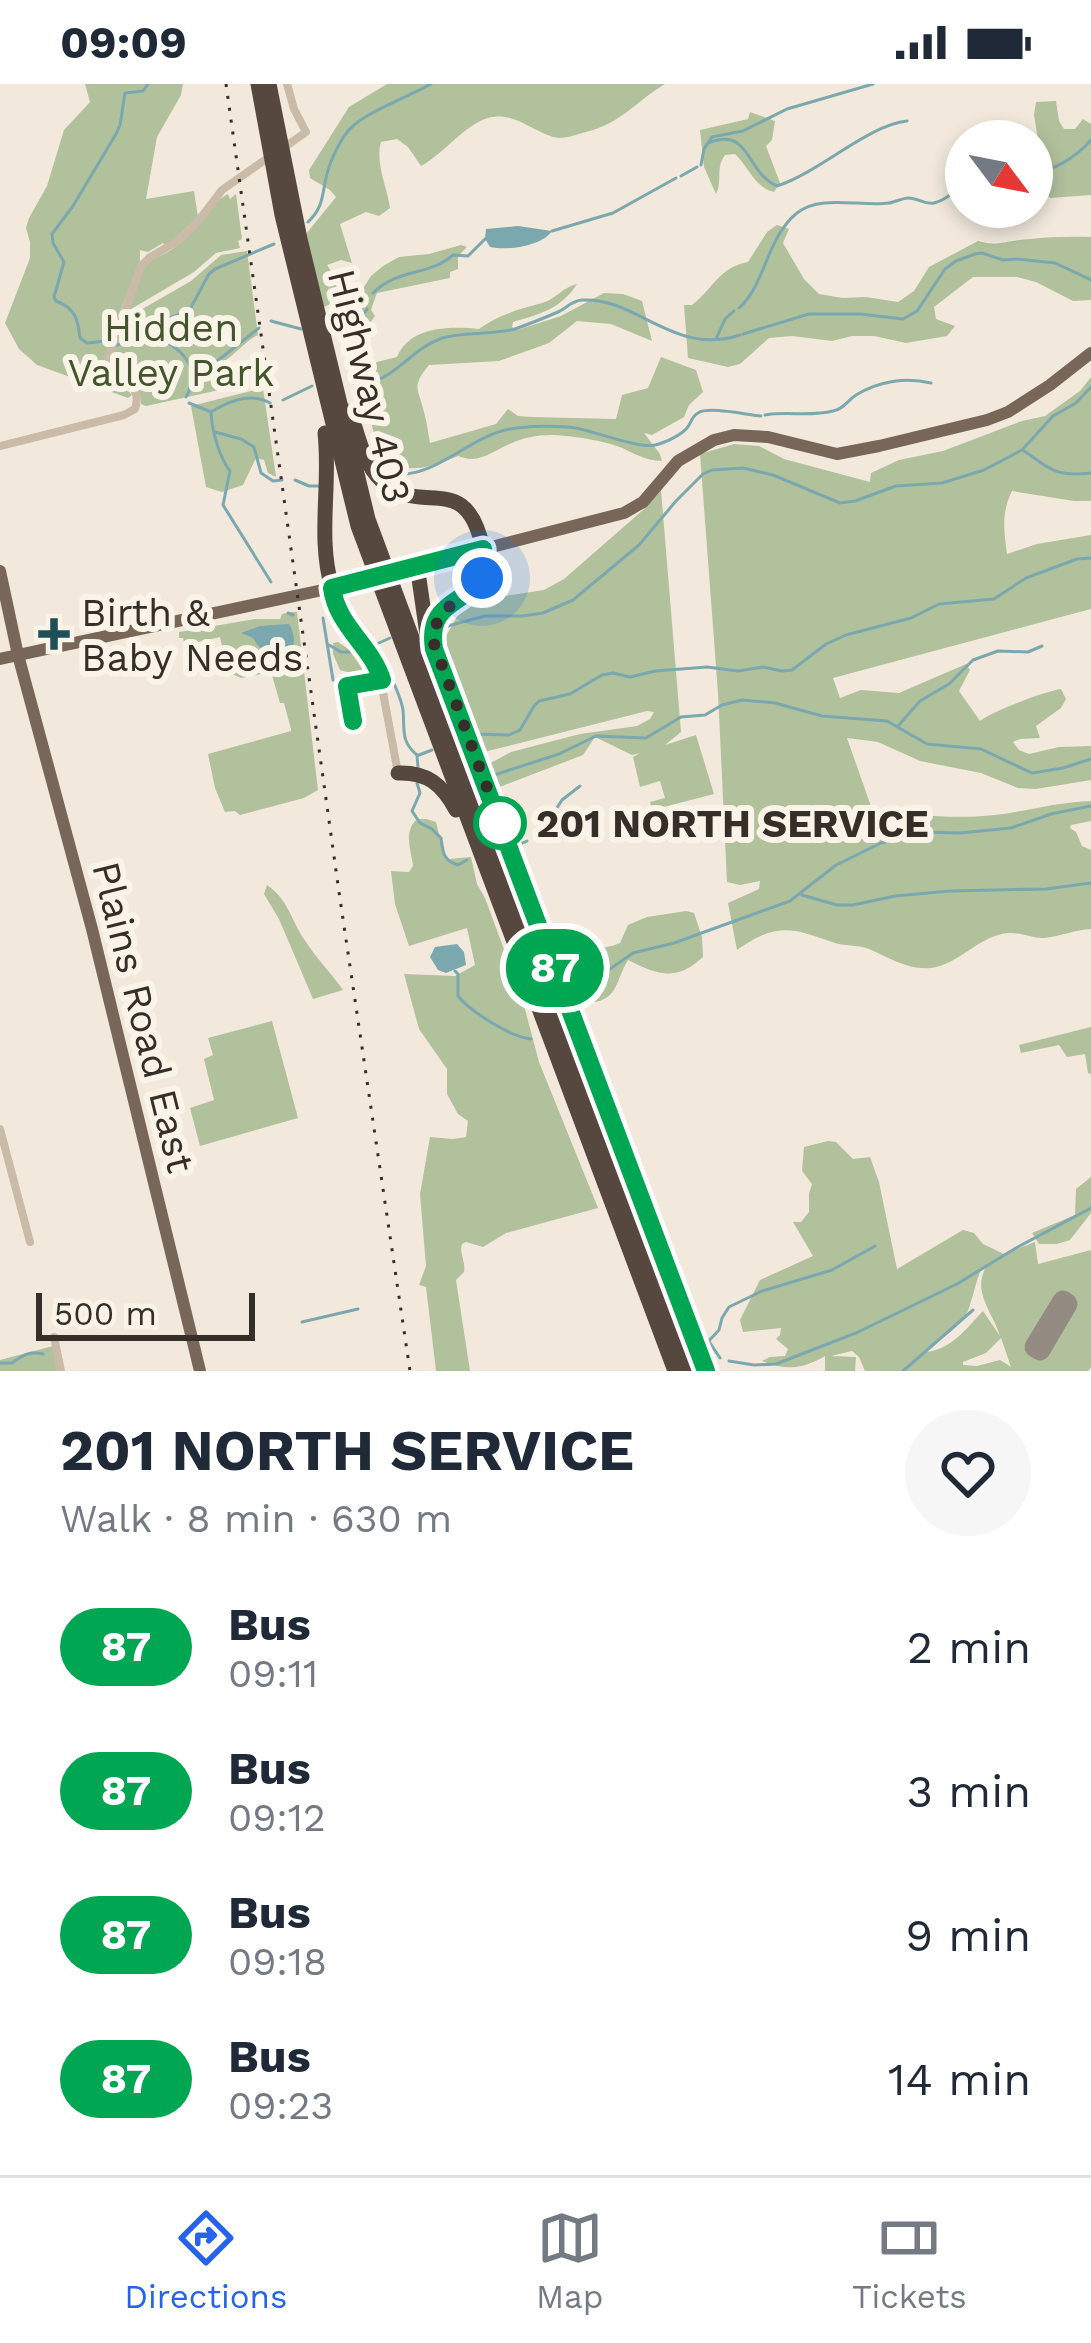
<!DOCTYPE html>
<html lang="en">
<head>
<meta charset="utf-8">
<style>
	:root { --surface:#fff; --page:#f6f6f7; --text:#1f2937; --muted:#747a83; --line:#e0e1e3; --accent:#2563eb }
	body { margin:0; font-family:"Work Sans",sans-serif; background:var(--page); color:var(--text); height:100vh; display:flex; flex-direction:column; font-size:45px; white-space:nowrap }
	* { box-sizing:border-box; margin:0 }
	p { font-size:39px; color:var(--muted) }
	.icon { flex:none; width:66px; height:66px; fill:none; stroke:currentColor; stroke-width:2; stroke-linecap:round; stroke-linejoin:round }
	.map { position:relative; height:1287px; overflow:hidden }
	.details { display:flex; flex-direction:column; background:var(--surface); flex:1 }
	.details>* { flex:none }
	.badge { padding:0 24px; border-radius:39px; font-size:42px; line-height:78px }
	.needle { width:78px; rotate:122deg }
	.buttons { position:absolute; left:945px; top:36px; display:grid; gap:24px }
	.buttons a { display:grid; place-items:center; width:108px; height:108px; border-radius:50%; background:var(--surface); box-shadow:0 6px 18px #0003; font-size:60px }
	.scale { position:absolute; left:36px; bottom:30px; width:219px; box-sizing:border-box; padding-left:12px; border:6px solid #362e28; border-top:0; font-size:33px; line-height:42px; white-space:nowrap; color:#362e28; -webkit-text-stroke:9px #f9f3e8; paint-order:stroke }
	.you { position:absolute; width:60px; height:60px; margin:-30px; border:9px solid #fff; border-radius:50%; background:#1a73e8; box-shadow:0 0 0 18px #1a73e833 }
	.map>.badge { position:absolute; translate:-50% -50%; box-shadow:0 0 0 6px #fff }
	.round { display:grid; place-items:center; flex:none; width:126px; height:126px; border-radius:63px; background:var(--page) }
	.summary { display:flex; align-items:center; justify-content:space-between; height:204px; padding:0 60px }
	h1 { font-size:57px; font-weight:700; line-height:90px }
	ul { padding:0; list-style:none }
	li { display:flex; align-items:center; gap:36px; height:144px; padding:0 60px }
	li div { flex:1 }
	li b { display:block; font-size:45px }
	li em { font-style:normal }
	li .badge { min-width:132px; font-weight:700; text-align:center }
	.status { display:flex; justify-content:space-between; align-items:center; height:84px; padding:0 60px; background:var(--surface); direction:ltr }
	.status svg { height:33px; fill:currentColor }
	.menu { display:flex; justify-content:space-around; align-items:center; height:168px; border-top:3px solid var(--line); background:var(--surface); font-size:33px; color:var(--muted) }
	.menu a { display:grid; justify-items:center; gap:6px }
	.menu .on { color:var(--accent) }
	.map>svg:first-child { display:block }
	.green { fill:#b1c19c; fill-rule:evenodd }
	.water { fill:#7ba8af }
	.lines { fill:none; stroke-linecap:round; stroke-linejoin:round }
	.stream { stroke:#7ba8af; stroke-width:3 }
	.runway { stroke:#948c82; stroke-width:21 }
	.minor { stroke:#cabaa8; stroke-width:8 }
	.major { stroke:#786659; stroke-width:12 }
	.highway { stroke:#57483f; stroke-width:15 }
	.rail { stroke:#362e28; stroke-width:3; stroke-dasharray:3 9; stroke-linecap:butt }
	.line-casing { stroke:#fff; stroke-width:27 }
	.line { stroke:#00a651; stroke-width:18 }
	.walk { stroke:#362e28; stroke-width:12; stroke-dasharray:0 21.6 }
	.poi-dot { fill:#1e4f58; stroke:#f9f3e8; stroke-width:4.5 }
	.stop-dot { fill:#fff; stroke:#00a651; stroke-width:6 }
	.labels { text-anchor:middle; stroke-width:12; stroke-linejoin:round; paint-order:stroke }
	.park-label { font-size:39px; fill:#43552c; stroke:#f9f3e8 }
	.street-label { font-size:39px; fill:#362e28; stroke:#f9f3e8 }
	.poi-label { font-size:39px; fill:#362e28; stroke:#f9f3e8; text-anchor:start }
	.stop-label { font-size:39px; font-weight:bold; fill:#362e28; stroke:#f9f3e8; text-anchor:start }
</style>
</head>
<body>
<div class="status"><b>09:09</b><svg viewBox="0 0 49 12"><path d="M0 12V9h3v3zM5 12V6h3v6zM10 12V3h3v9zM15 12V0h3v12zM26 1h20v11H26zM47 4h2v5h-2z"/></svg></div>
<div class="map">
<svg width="1091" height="1287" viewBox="0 0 1091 1287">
	<rect width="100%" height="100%" fill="#f2e9dc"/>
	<g class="green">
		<path d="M85,0H183L181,11L157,53L146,115L194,107L198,133L167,162L163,159L148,168L140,166V177L112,248L125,235L191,197L221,171L247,167L258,251C244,258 236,270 222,279L224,305L146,322L141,320C141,302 132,297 119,287L117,295L132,311L128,314L37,281L19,265L5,239L30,174V158L26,144L29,134L47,102L64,46L90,18Z"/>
		<path d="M387,0H665C635,18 622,39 586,48C578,50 568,54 559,54C535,51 515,26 488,34C464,41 445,69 421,82L408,63L397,55L381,58C375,79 387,102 390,124L379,132L366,128L340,140L352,179L341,176L327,181L349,214L323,223L306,150L336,113L330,106L310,94L309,86L349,23Z"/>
		<polygon points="1056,17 1059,37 1064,45 1075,45 1083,35 1091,40 1091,111 1050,114 1044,106 1043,86 1034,31 1036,18"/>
		<path d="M750,28L775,37L772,56L766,62L780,99L774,108C754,103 749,83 735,70L725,71C715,84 723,97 716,110L704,83L700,46L748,35Z"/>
		<path d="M228,110L230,115L236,110L242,155L238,157L240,164L216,169L194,188L126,228C131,212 135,195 146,182C152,174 162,172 171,166C193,151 205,122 228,110Z"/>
		<path d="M777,141L789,145L783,159L804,195L819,210L843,214L866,213L898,218L914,207L929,183L978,157C994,162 1003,158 1019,156C1043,153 1067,152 1091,153V216L1073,217L1036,198L1017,193H973L934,223L936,235L955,242L947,252L906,259L874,252H852L832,257L792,252L769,254L740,280L728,283L688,274L684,221H692C714,204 718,184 748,178L767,148Z"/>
		<polygon points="461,161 467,163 458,172 458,185 450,188 450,194 377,209 371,226 375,232 364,247 343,247 349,236 346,231 371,192 383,182 399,173 429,170"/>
		<path d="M577,200C561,225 540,230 513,238L512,243L517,246L561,232L604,209L623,210L642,217L652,257L611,240L577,237L549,259L499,277L429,281C411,303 418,303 424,328C427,338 428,349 430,359L496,340L508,325L518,332L531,333L616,335L622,311L648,304L661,273L696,286L703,308L689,321L684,333L652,351L644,349L660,370L662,377C644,377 633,368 617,362C600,356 567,351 550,351C538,351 522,354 512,359C492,367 480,381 458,372C445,377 430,384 416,384C404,385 396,383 383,385L357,283L397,273C410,242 450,242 479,245C500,230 517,226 542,219C556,215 563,203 577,200Z"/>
		<path d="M1091,293V417H1074L1012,407C1001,429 1004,447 1007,470L1037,460L1091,451V525L833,594L840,614L861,606L899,609L966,580L970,586L959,607L980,637C994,627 1042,608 1061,605L1066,615L1061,624L1036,642L1040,654L1020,655L1013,658L1019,666L1029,670L1059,663L1091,662V696L1036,705L1018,704L981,689L920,677L878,658L847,654L873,728L879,726C919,732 955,735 995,731C1028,727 1058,718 1091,717V737L1071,741L1070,744L1076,748L1082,762L1091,766V845C1075,846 1060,852 1045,854C1033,855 1020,848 1008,849C978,852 960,880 931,884C907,886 890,874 869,865C857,860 844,863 832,858C790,843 776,839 737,866L728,819L759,805L760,797L740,801L727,798L718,609L700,370L734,360L759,362L784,375L870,398L871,389L899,376L943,367L1022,337L1045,332L1080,307Z"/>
		<polygon points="263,304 276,393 268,389 264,376 256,374 243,401 222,408 206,403 191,322"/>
		<polygon points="661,406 681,648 665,661 696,651 714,710 652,726 650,718 665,714 660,697 640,703 633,673 640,669 632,671 595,653 583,671 492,706 487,681 511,668 580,650 637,642 650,635 654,628 647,627 484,668 444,556 465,518 544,506 564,495 643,426"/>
		<polygon points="291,528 297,528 318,706 304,714 240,731 235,727 225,728 215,704 208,670 291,647 291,645 284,619 280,619 271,588 241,594 228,588 220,553 194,559 189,580 183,554 179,554 179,548 255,535 280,535 282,530"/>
		<polygon points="338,558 357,571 373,592 352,595 347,588 340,586 333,570 333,559"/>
		<path d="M417,735H426L436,738L443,767L449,775L471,773L477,800L485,814L522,914L539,978L598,1124L506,1149L483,1163L466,1158L462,1160C459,1169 466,1178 464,1188L456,1196L470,1287H436L426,1203L419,1201L426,1182L420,1110L430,1053L453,1055L466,1053L468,1037L458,1030L447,1010V985L419,945L404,890L455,892L475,881L467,844L409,862L395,820L391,787L409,788L413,782C411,765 403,748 417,735Z"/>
		<path d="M267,801C289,816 291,837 306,858C317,875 332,890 343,906L313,915L279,835L264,810Z"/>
		<path d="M686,827L694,829L702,853L703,873C676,898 658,891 628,876C614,899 619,918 585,919L577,912L564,876L565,870C583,862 603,867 620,859L628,841L647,833Z"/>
		<polygon points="272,937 298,1034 200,1062 190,1024 214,1016 204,975 213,971 208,954"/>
		<polygon points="1091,943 1091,990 1088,989 1085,970 1067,973 1059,961 1021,969 1019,961"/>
		<path d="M828,1057L836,1058L853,1075L870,1073L879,1098L897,1185L963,1146L974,1149L983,1160L1004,1170L1035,1158L1038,1180L1091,1166V1283L1088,1287H865L859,1273L852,1267L831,1272L856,1273L855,1287H825V1272C803,1285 786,1287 762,1277L770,1273L785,1272L788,1265L776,1255L780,1251L781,1244L743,1248L740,1236L760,1196L813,1172L793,1138H801L809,1128V1110L812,1100L802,1087L804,1063ZM986,1183C972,1208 992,1227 1000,1252L983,1227C966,1245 951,1266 925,1268C937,1256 963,1243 969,1224C973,1212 976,1198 981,1185ZM1001,1254L1011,1283L1000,1276L977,1282L963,1281V1278L986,1269Z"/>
		<polygon points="1091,1093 1091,1129 1070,1156 1057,1160 1039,1160 1032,1149 1075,1131 1076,1105"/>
		<polygon points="53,1262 59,1287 0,1287 0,1276"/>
	</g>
	<g class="water">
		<path d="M518,142L552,147C542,162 508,167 490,163L485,155L486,145Z"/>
		<path d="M289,540C293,546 296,558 292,564C271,568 264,573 253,554L241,549L260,542Z"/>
		<polygon points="457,860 464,868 466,881 446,889 438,886 430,873 435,863"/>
	</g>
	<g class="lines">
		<g class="stream">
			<path d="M148,0L143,7L125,9L120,41L116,50L73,122L52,150L53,159L64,178L54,213L56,217C75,224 78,235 80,254L87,259L106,257L117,261L126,258L147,242L189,227L209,190L215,185L274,160"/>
			<path d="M708,59C751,42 745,88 777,102C820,88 868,41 907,37"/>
			<polyline points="701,81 704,65 712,53 743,47 787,25 873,0"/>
			<polyline points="681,92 697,83"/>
			<path d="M1032,92C1055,84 1075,75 1091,56"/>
			<path d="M308,138C323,124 322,112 326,94C329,79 341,52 353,42C369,27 410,12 431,0"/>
			<polyline points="552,147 613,129 676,94"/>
			<path d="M373,209C400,183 428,193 453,171L468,172L485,155"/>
			<path d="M739,224C766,200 766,154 797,129C820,110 861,123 889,119C891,119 905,114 907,114C917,113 924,121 934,119C945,117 956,106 966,100"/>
			<path d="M350,232C358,234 364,232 367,225"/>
			<polyline points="271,237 301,245"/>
			<path d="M142,248C173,257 206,279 186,313"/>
			<polyline points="743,250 809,230 860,230 903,235 917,227 945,185 956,177 975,170 982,169 1003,176 1017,175 1055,179 1091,196"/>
			<polyline points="716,255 725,235 734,227"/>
			<polyline points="193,284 207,285 259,244"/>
			<path d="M354,300C366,298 378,298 389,290C407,278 420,262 442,254C463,248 491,251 515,245C529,240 544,234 558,228C567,224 571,217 582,216C637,213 674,273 740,251"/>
			<polyline points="283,316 312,302"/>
			<path d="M189,319L211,328C229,317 251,308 270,319"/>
			<path d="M211,328C212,347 219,373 230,387L223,421L271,498"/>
			<path d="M765,331C787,327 810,333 833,327C844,325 847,317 856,311C879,297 906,293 931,299"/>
			<polyline points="215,348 241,355 254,363 261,389 273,397 282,396"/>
			<path d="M1023,366C1050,386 1057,393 1091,389"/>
			<path d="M392,390C436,395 467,353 510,345C526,342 559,341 575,344C594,347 639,365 655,361C665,359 681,351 687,344C692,338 691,333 698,329C709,322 747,331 761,332"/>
			<polyline points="295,396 309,402 323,402"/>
			<polyline points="288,529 293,531"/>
			<polyline points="323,534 333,596"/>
			<polyline points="444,543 485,532 522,532 543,529 573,516 639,461 676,417 703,390 712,386 743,384 773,391 840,419 855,417 896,402 942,399 984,386 1022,366 1053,332 1076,319 1091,303"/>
			<polyline points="329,561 341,568 360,568"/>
			<path d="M374,561C382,572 401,612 403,626C405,645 400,657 417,671L418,684"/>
			<polyline points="370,563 390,554"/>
			<polyline points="898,642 920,617 949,600 973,576 998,567 1028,568 1042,562"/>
			<polyline points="473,650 509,651 520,646 534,622 539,617 570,610 602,591 613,589 630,593 655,587 707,583 738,587 763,583 782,587 792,586 826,560 846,551 911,534 939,520 994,515 1026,494 1077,475 1091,474"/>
			<polyline points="419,671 432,666"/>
			<polyline points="488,693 559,670 596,652 646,654 681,633 705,631 722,621 742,616 775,619 822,632 887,637 927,660 981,665 1032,689 1063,684 1091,675"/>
			<path d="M417,699L420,709L412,727L420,739L432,745L441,754C443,768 443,777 458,781L467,776"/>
			<polyline points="549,736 562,716 580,702"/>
			<polyline points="514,763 527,757"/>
			<polyline points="802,811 837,821 853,821 895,812 950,807 1046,805 1091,799"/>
			<path d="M455,887L458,890V912C471,928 511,953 531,955"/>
			<polyline points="573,914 584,903 633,869 674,859 790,817 836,781 881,759 923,748 960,749 1011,744 1051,730 1091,722"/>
			<polyline points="302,1238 358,1225"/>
			<polyline points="708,1256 720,1274"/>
			<polyline points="704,1262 719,1246 722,1234 729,1223 762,1207 832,1186 875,1162"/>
			<polyline points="729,1277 754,1281 776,1280 856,1249 957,1200 1016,1164 1091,1124"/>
			<path d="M0,1279H12C23,1271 29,1267 43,1270"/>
			<polyline points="903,1287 973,1226"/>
		</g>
		<polygon class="runway" points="1063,1217 1067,1220 1040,1266 1035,1263"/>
		<g class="minor">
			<polyline points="282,65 306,48 294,25 287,0"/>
			<path d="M0,362L124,331L135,325C144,298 116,296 108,274L141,182L149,174L179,156L196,140L222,106L269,73"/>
			<polyline points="333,506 343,538 379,587 398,689"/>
			<path d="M433,549C444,509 490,514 483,466"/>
			<polyline points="440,581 706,1287"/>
			<polyline points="0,1045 30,1158"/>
			<polyline points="54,1253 61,1287"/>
		</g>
		<g class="major">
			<polyline points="0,487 18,571 92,845 200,1287"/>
			<polyline points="0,575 332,504 624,429 643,418 678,377 714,356 734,351 768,353 837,370 879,362 987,336 1008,328 1050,301 1091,269"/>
		</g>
		<g class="highway">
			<polyline points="258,0 282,131 358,442 675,1287"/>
			<polyline points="269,0 300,155 368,435 568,974 687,1287"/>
			<path d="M350,327C358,351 363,380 382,397C422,435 466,383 483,465"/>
			<path d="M325,349C331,401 317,453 332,504"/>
			<polyline points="417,481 429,564 437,595"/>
			<path d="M398,689C427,688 442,700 456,726"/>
		</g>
		<polyline class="rail" points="226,0 339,808 410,1287"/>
	</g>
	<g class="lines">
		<g class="line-casing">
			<path id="line" d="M353,637L347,602L382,596C371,561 337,542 332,504L483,465C491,527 424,504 434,565L706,1287"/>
		</g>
		<use href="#line" class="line"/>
		<path class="walk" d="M482,494C463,517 434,523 433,557L500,739"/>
	</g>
	<path class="poi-dot" d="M48 532h12v12h12v12h-12v12h-12v-12h-12v-12h12z"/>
	<circle class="stop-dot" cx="500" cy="739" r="24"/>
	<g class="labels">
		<g class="park-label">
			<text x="171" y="257">Hidden<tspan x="171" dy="45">Valley Park</tspan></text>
		</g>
		<g class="street-label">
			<text transform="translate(370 302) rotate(76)" y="14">Highway 403</text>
			<text transform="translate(144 933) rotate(76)" y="14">Plains Road East</text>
		</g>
		<g class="poi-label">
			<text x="81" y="542">Birth &amp;<tspan x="81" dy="45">Baby Needs</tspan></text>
		</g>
		<g class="stop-label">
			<text x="536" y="753">201 NORTH SERVICE</text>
		</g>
	</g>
</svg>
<div class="buttons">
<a><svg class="needle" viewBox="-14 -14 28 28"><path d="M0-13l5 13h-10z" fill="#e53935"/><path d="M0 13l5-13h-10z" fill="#747a83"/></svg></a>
</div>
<div class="scale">500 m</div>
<div class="you" style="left:482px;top:494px"></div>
<b class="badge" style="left:555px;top:884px;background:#00a651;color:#fff">87</b>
</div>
<section class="details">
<div class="summary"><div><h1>201 NORTH SERVICE</h1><p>Walk · 8 min · 630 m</p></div><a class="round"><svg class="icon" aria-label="heart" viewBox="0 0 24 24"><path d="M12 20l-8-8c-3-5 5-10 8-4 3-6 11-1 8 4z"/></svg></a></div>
<ul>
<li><span class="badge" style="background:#00a651;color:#fff">87</span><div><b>Bus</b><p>09:11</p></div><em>2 min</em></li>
<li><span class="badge" style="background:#00a651;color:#fff">87</span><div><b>Bus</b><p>09:12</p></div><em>3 min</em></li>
<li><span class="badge" style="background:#00a651;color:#fff">87</span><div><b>Bus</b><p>09:18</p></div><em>9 min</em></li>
<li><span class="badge" style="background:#00a651;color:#fff">87</span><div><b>Bus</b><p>09:23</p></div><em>14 min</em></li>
</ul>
</section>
<nav class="menu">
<a class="on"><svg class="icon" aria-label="directions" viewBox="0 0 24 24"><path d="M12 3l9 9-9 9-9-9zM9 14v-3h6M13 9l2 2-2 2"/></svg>Directions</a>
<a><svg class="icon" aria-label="map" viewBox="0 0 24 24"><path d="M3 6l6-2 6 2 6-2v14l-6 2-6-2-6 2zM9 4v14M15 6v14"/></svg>Map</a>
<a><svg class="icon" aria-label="tickets" viewBox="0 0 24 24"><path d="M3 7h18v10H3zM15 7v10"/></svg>Tickets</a>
</nav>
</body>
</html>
